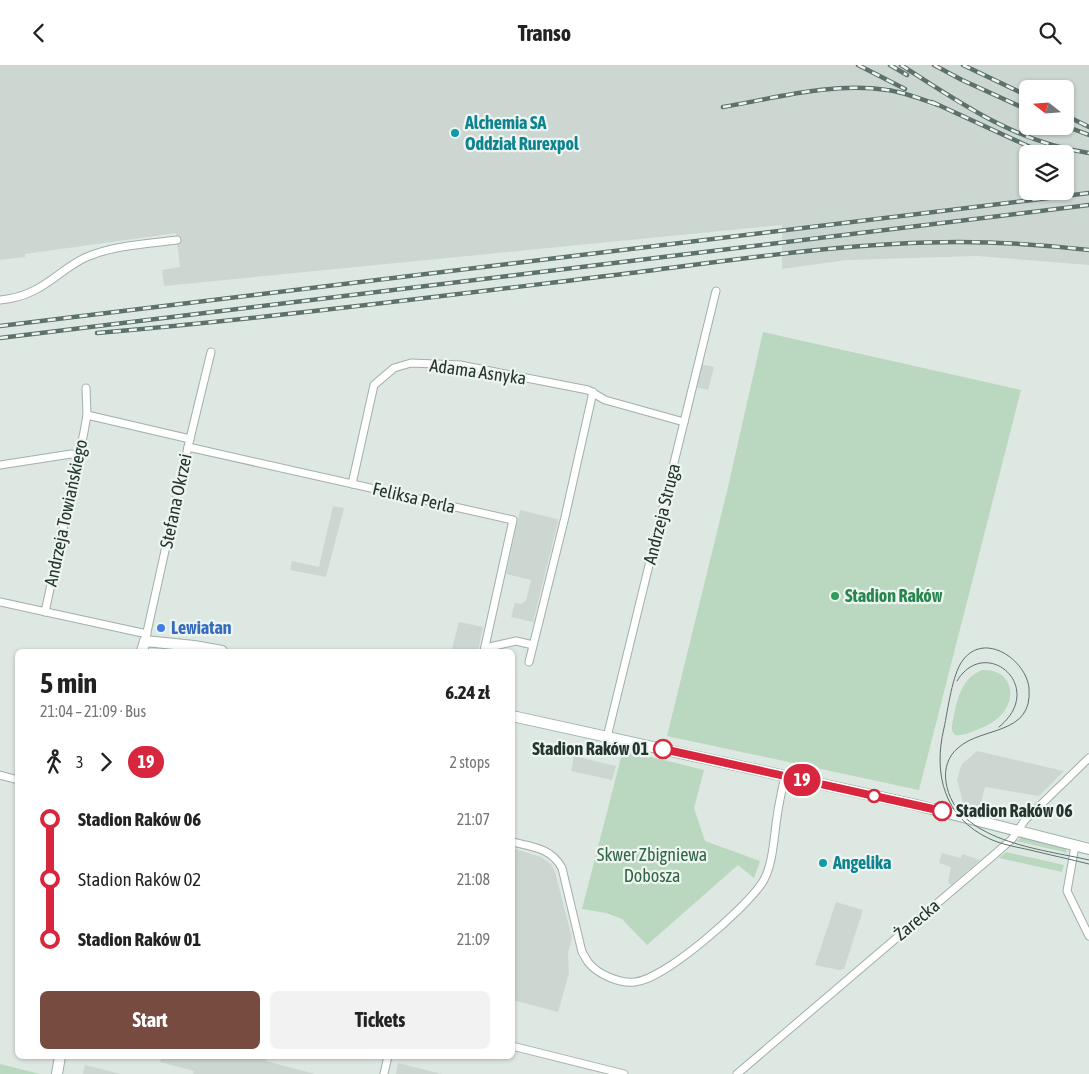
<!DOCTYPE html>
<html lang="en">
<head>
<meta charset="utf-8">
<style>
	:root { --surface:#fff; --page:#f2f2f2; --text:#222; --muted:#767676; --accent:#774b40 }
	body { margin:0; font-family:"Asap Condensed",sans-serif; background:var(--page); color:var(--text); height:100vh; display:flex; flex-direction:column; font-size:19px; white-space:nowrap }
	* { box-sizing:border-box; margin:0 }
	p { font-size:16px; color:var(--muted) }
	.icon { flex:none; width:28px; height:28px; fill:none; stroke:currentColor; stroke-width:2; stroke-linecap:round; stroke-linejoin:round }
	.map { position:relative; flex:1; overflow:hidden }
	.panel { position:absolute; left:15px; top:584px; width:500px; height:410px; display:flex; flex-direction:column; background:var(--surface); border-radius:8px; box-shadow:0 1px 4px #0004 }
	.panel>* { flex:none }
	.badge { padding:0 10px; border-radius:16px; font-size:18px; line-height:32px }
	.needle { width:32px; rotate:287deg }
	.controls { position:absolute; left:1019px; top:15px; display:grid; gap:10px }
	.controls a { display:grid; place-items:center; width:55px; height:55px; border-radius:8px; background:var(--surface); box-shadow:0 1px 4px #0004; font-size:25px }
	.map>.badge { position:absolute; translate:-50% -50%; box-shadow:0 0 0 2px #fff }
	.legs { display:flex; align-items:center; gap:8px; height:55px; padding:0 25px; font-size:16px }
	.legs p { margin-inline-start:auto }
	.overview { display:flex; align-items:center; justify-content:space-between; height:85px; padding:0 25px }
	h1 { font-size:28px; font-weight:700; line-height:38px }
	.cta { display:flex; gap:10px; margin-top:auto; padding:10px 25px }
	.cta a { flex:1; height:58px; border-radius:8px; background:var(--accent); color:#fff; font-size:20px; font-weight:700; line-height:58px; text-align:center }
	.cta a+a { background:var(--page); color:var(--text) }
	ul { padding:0 25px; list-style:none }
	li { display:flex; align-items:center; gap:18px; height:60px; font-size:19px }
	li i { display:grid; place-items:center; width:8px; height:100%; margin:0 6px; background:currentColor }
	li i::after { content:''; width:12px; height:12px; margin:-6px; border:4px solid; border-radius:50%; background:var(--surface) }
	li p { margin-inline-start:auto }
	li:first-child i { background:linear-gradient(#0000 50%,currentColor 0) }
	li:last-child i { background:linear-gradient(currentColor 50%,#0000 0) }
	header { display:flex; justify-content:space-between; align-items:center; height:65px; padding:0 25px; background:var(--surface); font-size:22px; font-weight:700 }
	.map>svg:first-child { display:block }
	.built { fill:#cdd7d2; fill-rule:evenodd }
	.green { fill:#bad7c0 }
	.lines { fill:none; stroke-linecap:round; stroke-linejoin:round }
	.street-casing { stroke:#a2afa9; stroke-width:9 }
	.secondary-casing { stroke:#9fb2aa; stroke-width:12 }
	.street { stroke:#fff; stroke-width:7 }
	.secondary { stroke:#fff; stroke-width:10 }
	.tram { stroke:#5c716b; stroke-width:1 }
	.rail-casing { stroke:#5c716b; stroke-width:4.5 }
	.rail { stroke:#eef5f1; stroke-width:2.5; stroke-dasharray:8; stroke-linecap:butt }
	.line-1-casing { stroke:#fff; stroke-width:11 }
	.line-1 { stroke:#d7263d; stroke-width:8 }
	.culture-dot { fill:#0f9aa8; stroke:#eef5f1; stroke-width:2 }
	.leisure-dot { fill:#2e9e5b; stroke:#eef5f1; stroke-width:2 }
	.shop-dot { fill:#3f7fe0; stroke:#eef5f1; stroke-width:2 }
	.stop-1-dot { fill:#fff; stroke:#d7263d; stroke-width:2.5 }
	.labels { text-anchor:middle; stroke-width:4.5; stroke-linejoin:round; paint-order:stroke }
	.culture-label { font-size:18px; font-weight:bold; fill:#0d838f; stroke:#eef5f1; text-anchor:start }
	.street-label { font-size:18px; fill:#22352f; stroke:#eef5f1 }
	.leisure-label { font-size:18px; font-weight:bold; fill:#27864d; stroke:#eef5f1; text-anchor:start }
	.shop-label { font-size:18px; font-weight:bold; fill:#366cbe; stroke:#eef5f1; text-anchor:start }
	.stop-label { font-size:18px; font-weight:bold; fill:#22352f; stroke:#eef5f1; text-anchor:end }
	.park-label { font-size:18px; fill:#316744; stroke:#eef5f1 }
</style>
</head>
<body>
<header><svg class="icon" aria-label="back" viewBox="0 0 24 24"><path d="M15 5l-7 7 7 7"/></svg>Transo<svg class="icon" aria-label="search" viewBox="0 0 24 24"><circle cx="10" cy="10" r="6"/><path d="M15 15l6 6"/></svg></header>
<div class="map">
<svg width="1089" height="1009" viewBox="0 0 1089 1009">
	<rect width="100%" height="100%" fill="#dee8e3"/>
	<g class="built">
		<path d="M0,0H1089V200L977,191L847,195L782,204V160L164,221L162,205L180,202L176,168L25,189V192L0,195ZM1028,24H1065V61H1028ZM1028,89H1065V126H1028Z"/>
		<polygon points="701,299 714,302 708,325 695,322"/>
		<polygon points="333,441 344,443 326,512 290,505 292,496 319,502"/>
		<polygon points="520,445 557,454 558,457 533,557 511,552 515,538 521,539 526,536 531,515 506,509"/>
		<polygon points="459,557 483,562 478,586 459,586 452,584"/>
		<polygon points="977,686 1064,706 1039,731 985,722 979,746 964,742 957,714 962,699"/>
		<polygon points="574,691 616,701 612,715 571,706"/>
		<polygon points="512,783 541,792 551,799 555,807 572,873 568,888 569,908 558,947 513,935"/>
		<polygon points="942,788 961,793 962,789 980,795 951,820 948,817 951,802 939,798"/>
		<polygon points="836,837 863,845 844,904 839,905 815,900"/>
		<polygon points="162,991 266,991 266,996 315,1009 193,1009 194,1006 160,997"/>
		<polygon points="398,998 442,1009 396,1009"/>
		<polygon points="85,1000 121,1009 83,1009"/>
	</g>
	<g class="green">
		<polygon points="763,267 1021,325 919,725 667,671 728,422"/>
		<path d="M982,605C1010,603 1019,631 1001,650C994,658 984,662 974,666C968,668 962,671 955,670L952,666V661C956,640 959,614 982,605Z"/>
		<polygon points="623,685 704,705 694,743 705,776 760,796 754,813 738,800 647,880 622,854 606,848 582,844"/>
		<polygon points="1023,772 1063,781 1068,788 1016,776"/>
		<polygon points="1006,787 1064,800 1062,807 999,793"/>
		<polygon points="0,999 40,1009 0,1009"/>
	</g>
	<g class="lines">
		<g class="street-casing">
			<g id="street">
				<path d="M0,235C11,234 23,231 33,226C53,217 68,199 89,191C116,180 148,179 177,175"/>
				<polyline points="87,350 190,374"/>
				<polyline points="188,382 513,455 484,586"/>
				<polyline points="0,400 71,389 80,390"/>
				<polyline points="352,419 374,320 394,303 411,298 460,300 588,325 605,335 684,357"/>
				<polyline points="0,537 147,569"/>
				<polyline points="45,547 84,367 87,350 86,323"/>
				<polyline points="145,576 188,382 211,287"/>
				<polyline points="485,583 516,576 533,580"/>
				<polyline points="529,597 565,452 593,327"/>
				<polyline points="607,672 716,226"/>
				<polyline points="0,710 18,715"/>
				<path d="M512,777C533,782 551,783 562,803L582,887C584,890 586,894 588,897C597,909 620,919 635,917C664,915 746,843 762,818C773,802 774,771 777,752C779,738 782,724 785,711"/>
				<polyline points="1075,781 1067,826 1089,871"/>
				<polyline points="512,981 624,1009"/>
				<polyline points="384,1009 388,991"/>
				<polyline points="737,1009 995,789 1012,774 1025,755 1089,693"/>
			</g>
		</g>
		<g class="secondary-casing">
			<g id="secondary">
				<polyline points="142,586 145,576 194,581 222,586"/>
				<polyline points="512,651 912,739 1089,784"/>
				<polyline points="57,1009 60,991"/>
			</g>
		</g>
		<use href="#street" class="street"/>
		<use href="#secondary" class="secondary"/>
		<g class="tram">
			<path d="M957,616C985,569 1048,622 999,662"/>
			<path d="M1089,795C1042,784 955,777 946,717C944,704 948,691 958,683C982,661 1033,671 1029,623C1026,595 985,566 963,595C952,609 948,645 944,663C933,709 944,753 990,774C1003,780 1017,782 1030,785C1050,790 1069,794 1089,799"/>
		</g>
		<g class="rail-casing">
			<g id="rail">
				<polyline points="858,0 905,24"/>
				<polyline points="890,0 907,10"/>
				<path d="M901,0C962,39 1015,77 1089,88"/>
				<polyline points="934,0 962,15 1028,45"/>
				<polyline points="963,0 1028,31"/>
				<polyline points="932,37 1030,82 1054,89"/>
				<path d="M723,42C776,33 832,17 887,25C904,27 921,34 938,40"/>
				<polyline points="1065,50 1089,62"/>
				<polyline points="1065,61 1089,70"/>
				<polyline points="0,261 1089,128"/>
				<path d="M97,268C270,253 442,231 615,210C729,196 844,177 959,177C1002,177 1046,180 1089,185"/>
				<polyline points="0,273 1089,140"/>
			</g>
		</g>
		<use href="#rail" class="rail"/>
	</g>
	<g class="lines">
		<g class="line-1-casing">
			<polyline id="line-1" points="663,684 942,746"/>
		</g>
		<use href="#line-1" class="line-1"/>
	</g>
	<g class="culture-dot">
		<circle cx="455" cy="68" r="5"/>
		<circle cx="823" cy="798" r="5"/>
	</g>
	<circle class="leisure-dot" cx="835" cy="531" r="5"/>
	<circle class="shop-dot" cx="161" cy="563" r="5"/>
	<g class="stop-1-dot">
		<circle cx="663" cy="684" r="9"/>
		<circle cx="874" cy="731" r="6"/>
		<circle cx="942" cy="746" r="9"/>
	</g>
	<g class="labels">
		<g class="culture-label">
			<text x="465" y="64">Alchemia SA<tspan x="465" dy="21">Oddział Rurexpol</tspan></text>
			<text x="833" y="804">Angelika</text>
		</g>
		<g class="street-label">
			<text transform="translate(478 307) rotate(8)" y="6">Adama Asnyka</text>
			<text transform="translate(414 433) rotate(13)" y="6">Feliksa Perla</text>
			<text transform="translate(176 436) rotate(-78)" y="6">Stefana Okrzei</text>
			<text transform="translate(66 448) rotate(-78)" y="6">Andrzeja Towiańskiego</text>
			<text transform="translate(662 449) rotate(-76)" y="6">Andrzeja Struga</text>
			<text transform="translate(917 855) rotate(-40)" y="6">Żarecka</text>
		</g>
		<g class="leisure-label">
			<text x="845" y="537">Stadion Raków</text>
		</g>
		<g class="shop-label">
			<text x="171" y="569">Lewiatan</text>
		</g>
		<g class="stop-label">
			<text x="649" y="690">Stadion Raków 01</text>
			<text x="956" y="752" text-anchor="start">Stadion Raków 06</text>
		</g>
		<g class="park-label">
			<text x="652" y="796">Skwer Zbigniewa<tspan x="652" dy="21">Dobosza</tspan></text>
		</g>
	</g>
</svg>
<div class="controls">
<a><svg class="needle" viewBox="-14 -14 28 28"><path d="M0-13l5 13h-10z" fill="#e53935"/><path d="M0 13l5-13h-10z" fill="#767676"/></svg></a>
<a><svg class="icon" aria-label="layers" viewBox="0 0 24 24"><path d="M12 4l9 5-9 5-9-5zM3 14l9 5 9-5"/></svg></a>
</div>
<b class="badge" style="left:802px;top:715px;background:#d7263d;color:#fff">19</b>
<section class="panel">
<div class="overview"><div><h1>5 min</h1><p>21:04 – 21:09 · Bus</p></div><b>6.24 zł</b></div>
<div class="legs"><svg class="icon" aria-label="walk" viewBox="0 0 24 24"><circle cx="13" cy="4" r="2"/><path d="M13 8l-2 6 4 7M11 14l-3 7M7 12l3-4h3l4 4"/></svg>3<svg class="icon" aria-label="forward" viewBox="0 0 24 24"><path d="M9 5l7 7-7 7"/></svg><b class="badge" style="background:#d7263d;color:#fff">19</b><p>2 stops</p></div>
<ul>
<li><i style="color:#d7263d"></i><b>Stadion Raków 06</b><p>21:07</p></li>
<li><i style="color:#d7263d"></i><span>Stadion Raków 02</span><p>21:08</p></li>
<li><i style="color:#d7263d"></i><b>Stadion Raków 01</b><p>21:09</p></li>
</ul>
<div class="cta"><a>Start</a><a>Tickets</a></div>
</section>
</div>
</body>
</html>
